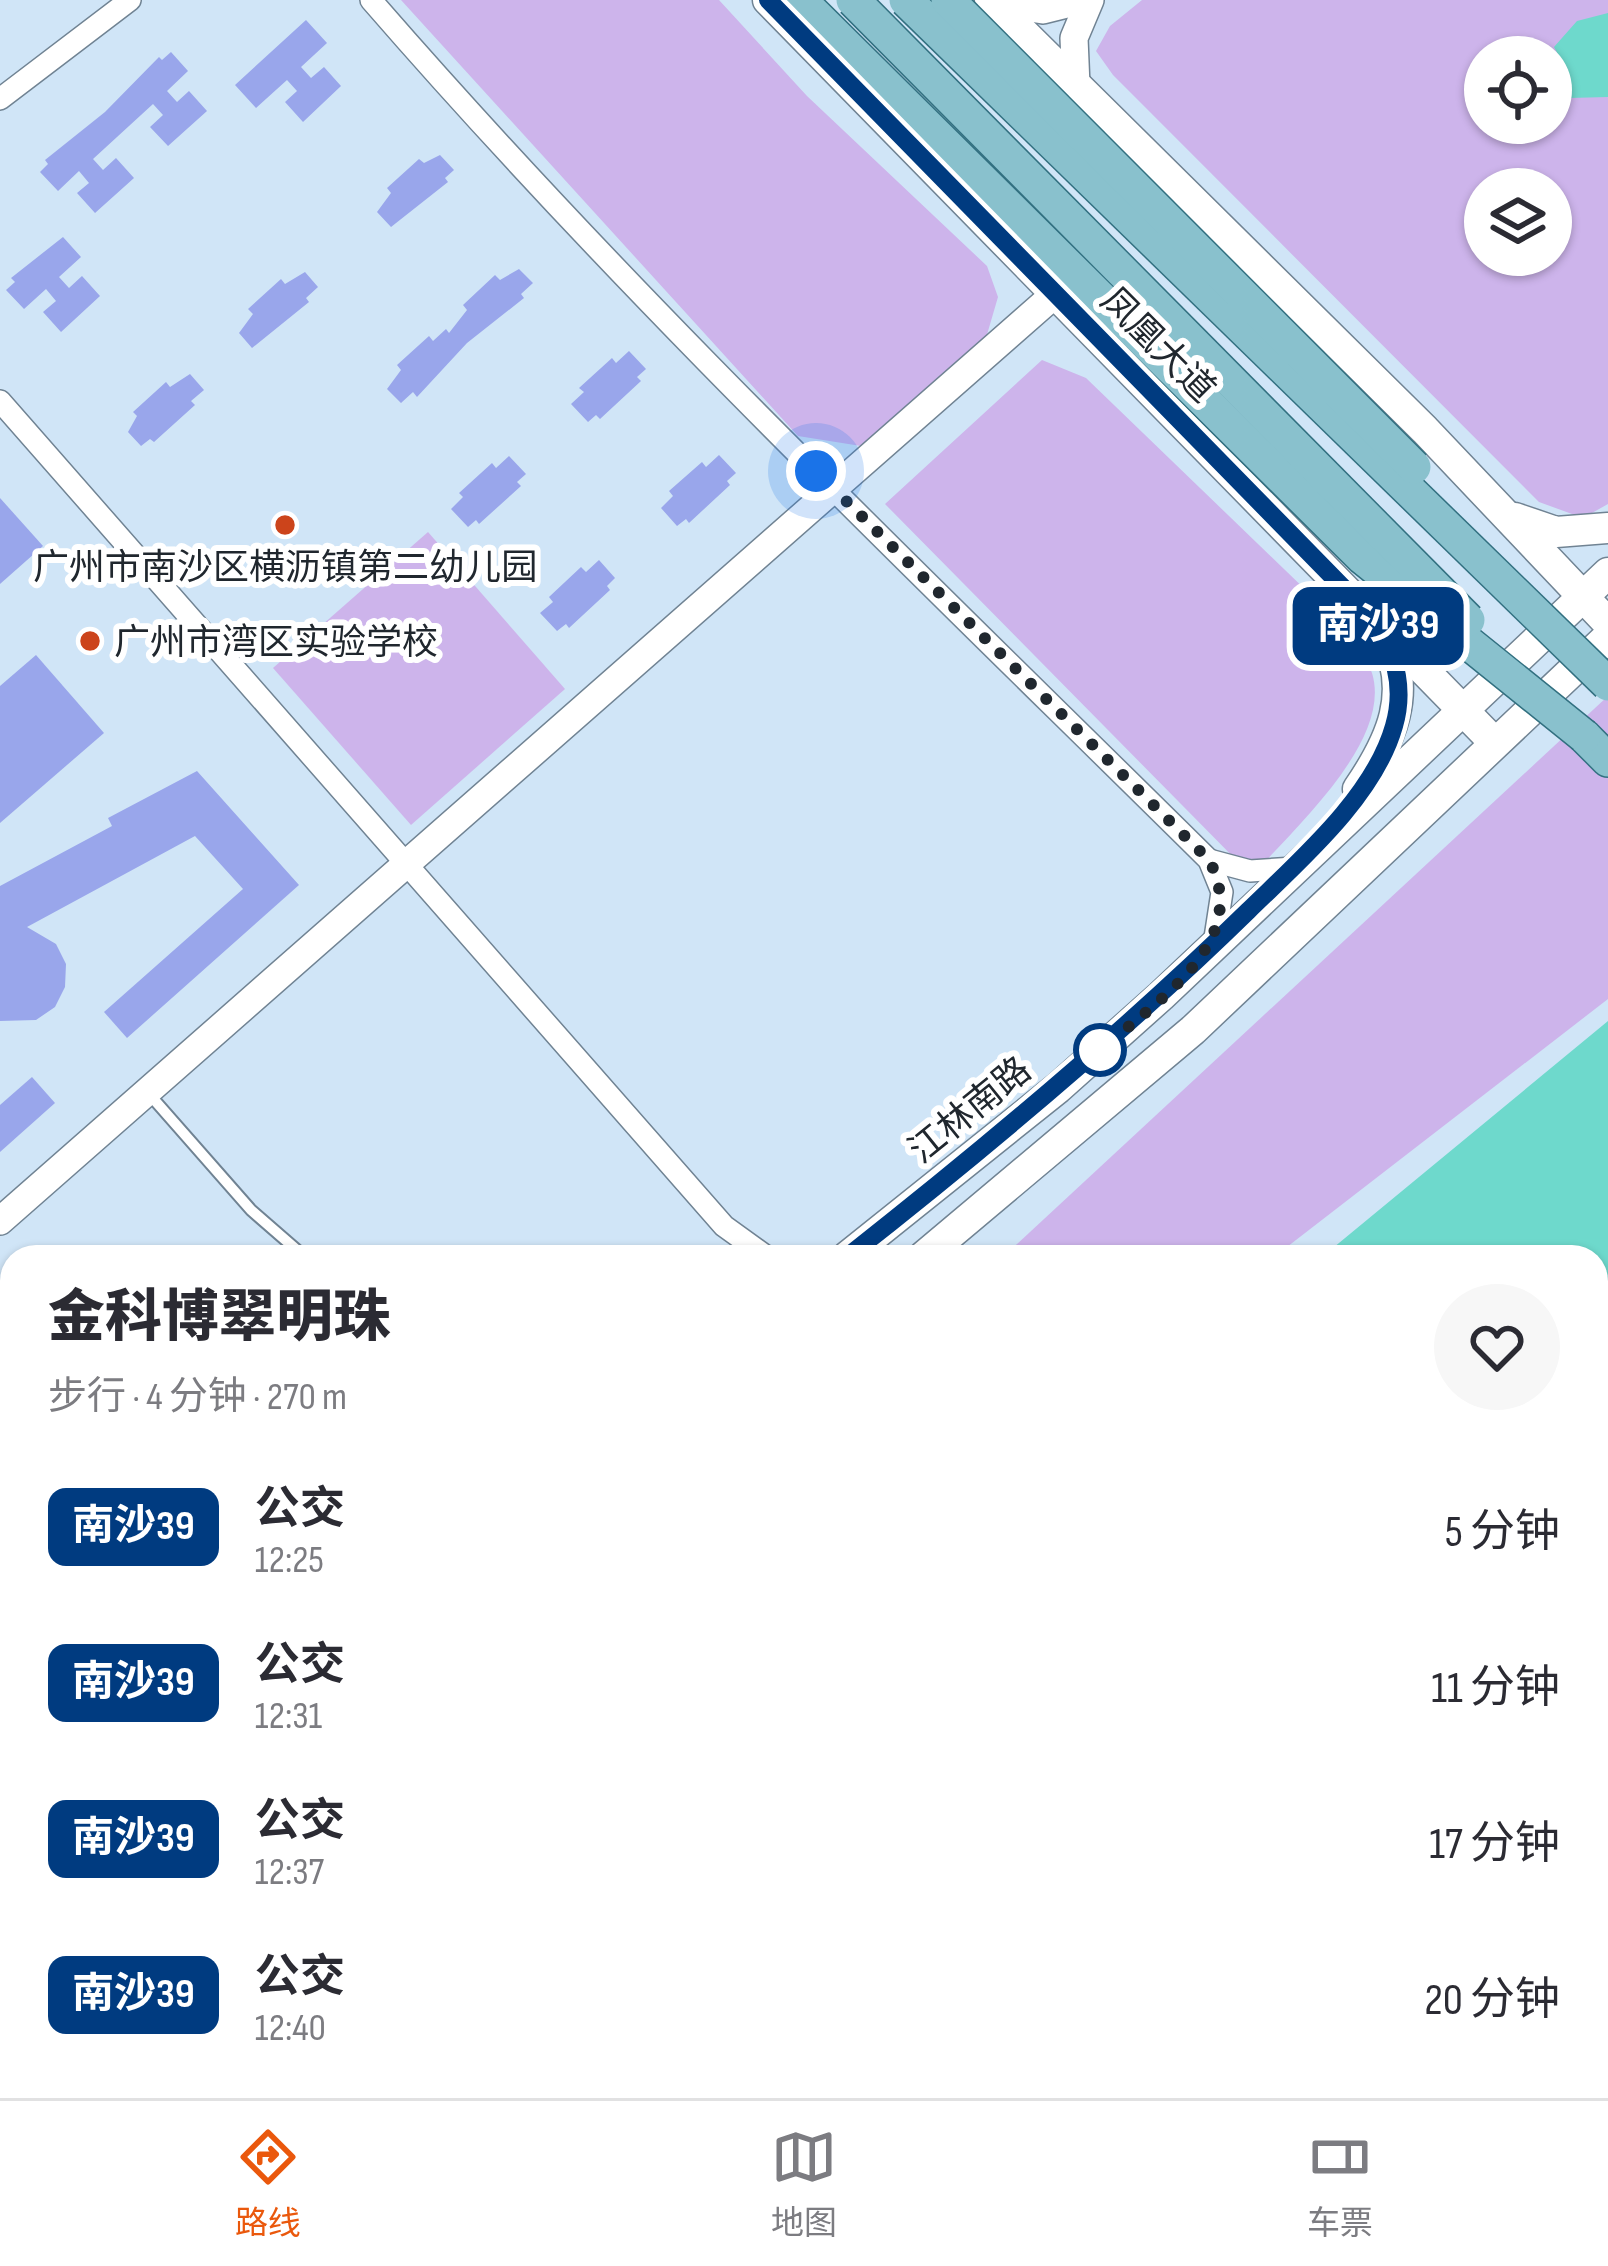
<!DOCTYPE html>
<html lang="zh">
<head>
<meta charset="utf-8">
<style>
	:root { --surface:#fff; --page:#f7f7f7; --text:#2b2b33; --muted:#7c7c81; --line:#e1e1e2; --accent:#ea580c }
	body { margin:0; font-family:"Sofia Sans Condensed","Noto Sans SC",sans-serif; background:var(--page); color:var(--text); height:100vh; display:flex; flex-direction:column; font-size:45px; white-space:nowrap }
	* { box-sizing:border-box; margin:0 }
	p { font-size:39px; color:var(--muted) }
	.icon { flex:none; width:66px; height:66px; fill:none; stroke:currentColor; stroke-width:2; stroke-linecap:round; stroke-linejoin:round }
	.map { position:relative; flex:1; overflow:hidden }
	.details { position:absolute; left:0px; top:1245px; width:1608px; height:855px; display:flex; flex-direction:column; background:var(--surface); border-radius:36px 36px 0 0; box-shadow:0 3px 9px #0004 }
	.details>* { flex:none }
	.badge { padding:0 24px; border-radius:18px; font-size:42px; line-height:78px }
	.buttons { position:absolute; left:1464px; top:36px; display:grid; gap:24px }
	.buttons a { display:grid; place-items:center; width:108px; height:108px; border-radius:50%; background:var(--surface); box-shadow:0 3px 9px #0004; font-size:60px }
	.you { position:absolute; width:60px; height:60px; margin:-30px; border:9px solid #fff; border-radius:50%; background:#1a73e8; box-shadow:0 0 0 18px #1a73e833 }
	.map>.badge { position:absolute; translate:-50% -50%; box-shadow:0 0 0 6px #fff }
	.round { display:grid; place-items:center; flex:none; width:126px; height:126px; border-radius:63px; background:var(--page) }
	.summary { display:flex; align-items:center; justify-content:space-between; height:204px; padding:0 48px }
	h1 { font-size:57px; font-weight:800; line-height:90px }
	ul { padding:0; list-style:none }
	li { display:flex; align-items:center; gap:36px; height:156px; padding:0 48px }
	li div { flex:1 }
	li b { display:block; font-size:45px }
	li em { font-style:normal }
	li .badge { min-width:132px; font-weight:700; text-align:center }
	.tab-bar { display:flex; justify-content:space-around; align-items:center; height:168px; border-top:3px solid var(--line); background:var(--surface); font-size:33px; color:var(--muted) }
	.tab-bar a { display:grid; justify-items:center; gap:6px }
	.tab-bar .current { color:var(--accent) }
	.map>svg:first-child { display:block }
	.green { fill:#cdb4eb; fill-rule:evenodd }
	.water { fill:#6ed9cc }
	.building { fill:#99a6eb }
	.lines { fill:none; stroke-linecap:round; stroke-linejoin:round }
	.service-casing { stroke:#708393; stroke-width:14 }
	.minor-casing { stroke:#708393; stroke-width:24 }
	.tertiary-casing { stroke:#708393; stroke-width:30 }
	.secondary-casing { stroke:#708393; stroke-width:33 }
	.primary-casing { stroke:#327080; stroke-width:36 }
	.service { stroke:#fff; stroke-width:10 }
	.minor { stroke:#fff; stroke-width:21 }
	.tertiary { stroke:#fff; stroke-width:27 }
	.secondary { stroke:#fff; stroke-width:30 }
	.primary { stroke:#89c1cd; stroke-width:33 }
	.primary-bridge-casing { stroke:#327080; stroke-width:36; stroke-linecap:butt }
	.primary-bridge { stroke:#89c1cd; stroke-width:33 }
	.line-casing { stroke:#fff; stroke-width:27 }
	.line { stroke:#003b80; stroke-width:18 }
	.walk { stroke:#20272e; stroke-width:12; stroke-dasharray:0 21.6 }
	.poi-dot { fill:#cc441b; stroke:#fff; stroke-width:4.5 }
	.stop-dot { fill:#fff; stroke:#003b80; stroke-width:6 }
	.labels { text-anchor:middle; stroke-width:12; stroke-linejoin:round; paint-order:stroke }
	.street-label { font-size:36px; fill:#20272e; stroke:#fff }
	.poi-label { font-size:36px; fill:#20272e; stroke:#fff }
</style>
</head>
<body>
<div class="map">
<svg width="1608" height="2098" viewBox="0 0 1608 2098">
	<rect width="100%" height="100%" fill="#d0e5f7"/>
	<g class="green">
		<polygon points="401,0 719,0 807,96 987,266 998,297 986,338 861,446 798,436"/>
		<path d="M1142,0H1608V504L1583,518L1539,502L1113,75L1096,51L1110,26ZM1485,57H1551V123H1485ZM1485,189H1551V255H1485Z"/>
		<path d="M1042,360L1086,378L1342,625C1352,640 1366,656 1372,673C1393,741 1293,829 1252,876L885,504Z"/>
		<polygon points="428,532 565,689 411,825 273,668"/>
		<polygon points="1608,696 1608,999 1274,1257 1003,1257"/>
		<polygon points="28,2088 243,2088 230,2098 17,2098"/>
	</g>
	<g class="water">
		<polygon points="1608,13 1608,97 1569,98 1551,86 1560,58 1554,47 1577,21"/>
		<polygon points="1608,1021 1608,2034 1596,2044 1596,1257 1322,1257"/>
		<polygon points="0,1519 12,1533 12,1686 0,1672"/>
		<polygon points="281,2088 1539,2088 1526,2098 268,2098"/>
	</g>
	<g class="building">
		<polygon points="306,20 327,43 301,67 311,78 324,67 341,86 303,122 285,102 297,91 287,80 256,108 235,85"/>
		<polygon points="171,52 188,71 167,91 177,102 189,91 207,111 168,146 150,127 163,115 153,104 93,159 103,170 116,158 134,178 95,213 77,193 89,183 79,171 58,191 40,172 48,164 45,160 105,112 159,57 162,60"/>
		<polygon points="440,155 454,170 445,178 448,182 391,227 377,212 391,193 387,188 419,159 424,163"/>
		<polygon points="63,237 81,257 59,277 69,288 82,276 100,296 61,332 43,312 56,301 46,289 24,309 6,290 15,282 11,278"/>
		<polygon points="519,269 533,283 521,294 524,298 467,343 417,397 413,392 401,403 387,389 401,370 397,365 429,336 433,341 446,329 449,333 467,310 463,305 495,275 500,280"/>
		<polygon points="305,272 318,287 306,298 309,302 252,348 239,333 253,314 248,309 281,279 285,284"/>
		<polygon points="629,351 646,369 637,377 641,381 600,419 596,415 588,422 571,404 584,392 579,388 612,358 616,363"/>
		<polygon points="190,374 204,390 191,401 195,405 154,442 150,439 141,446 128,432 137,416 133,412 166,382 170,387"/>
		<polygon points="719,455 736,473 727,481 730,485 689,523 686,519 677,526 661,508 673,496 669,491 702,462 706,467"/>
		<polygon points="509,456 526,474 517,482 521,486 479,524 476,520 468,527 451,509 463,497 459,493 492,463 496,468"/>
		<polygon points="0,498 43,546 0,584"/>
		<polygon points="599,560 615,578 607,586 610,590 569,628 566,624 557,631 540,613 553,602 549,597 581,567 586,572"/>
		<polygon points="36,655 104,733 0,823 0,686"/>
		<polygon points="197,771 299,885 127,1038 104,1012 243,889 195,836 27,927 56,944 66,964 65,987 55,1007 36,1020 0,1021 0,886 112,826 108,818"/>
		<polygon points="32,1077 55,1103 0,1152 0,1105"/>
	</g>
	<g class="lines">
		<g class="service-casing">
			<polyline id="service" points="150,1095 251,1210 305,1257"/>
		</g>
		<g class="minor-casing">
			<g id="minor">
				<path d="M371,0C633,302 925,579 1209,860L1222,892L1214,944"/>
				<polyline points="0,99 130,0"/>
				<polyline points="0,401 724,1226 767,1257"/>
				<polyline points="1209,860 1250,871 1294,868"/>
				<polyline points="0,1409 12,1423"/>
			</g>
		</g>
		<g class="tertiary-casing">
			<g id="tertiary">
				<polyline points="991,2 1043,10 1083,0"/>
				<polyline points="1076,86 1074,38 1090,0"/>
				<polyline points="0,1221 1055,294"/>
			</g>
		</g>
		<g class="secondary-casing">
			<g id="secondary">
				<polyline points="768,0 1495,743"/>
				<polyline points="990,0 1425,430 1608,623"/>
				<polyline points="1515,518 1556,532 1608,528"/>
				<path d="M1358,789C1391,741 1414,692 1384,635"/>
				<polyline points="847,1257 1058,1088 1161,996 1608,573"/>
				<polyline points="923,1257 1193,1030 1608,637"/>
				<polyline points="0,1980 12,1970"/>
				<polyline points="0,2043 12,2032"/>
			</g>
		</g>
		<g class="primary-casing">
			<polyline id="primary" points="1584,736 1608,760"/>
		</g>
		<use href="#service" class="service"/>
		<use href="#minor" class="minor"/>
		<use href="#tertiary" class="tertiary"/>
		<use href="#secondary" class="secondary"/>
		<use href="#primary" class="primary"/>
		<g class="primary-bridge-casing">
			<g id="primary-bridge">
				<polyline points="800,0 1363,558 1584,736"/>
				<polyline points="853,0 1468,620"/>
				<polyline points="906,0 1608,684"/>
				<polyline points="948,0 1414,467"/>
			</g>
		</g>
		<use href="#primary-bridge" class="primary-bridge"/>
	</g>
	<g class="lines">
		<g class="line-casing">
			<path id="line" d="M768,0L1370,615C1394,649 1406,685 1394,726C1374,797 1299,861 1248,911C1121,1035 987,1147 847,1257"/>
		</g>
		<use href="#line" class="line"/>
		<path class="walk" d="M816,471L1209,860C1253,942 1156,1002 1100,1050"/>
	</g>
	<g class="poi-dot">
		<circle cx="285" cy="525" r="12"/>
		<circle cx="90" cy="641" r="12"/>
	</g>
	<circle class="stop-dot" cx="1100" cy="1050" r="24"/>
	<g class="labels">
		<g class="street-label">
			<text transform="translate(1159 344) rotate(45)" y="13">凤凰大道</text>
			<text transform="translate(969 1109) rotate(-39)" y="13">江林南路</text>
		</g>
		<g class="poi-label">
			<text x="285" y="579">广州市南沙区横沥镇第二幼儿园</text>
			<text x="114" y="654" text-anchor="start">广州市湾区实验学校</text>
		</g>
	</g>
</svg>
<div class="buttons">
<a><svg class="icon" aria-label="locate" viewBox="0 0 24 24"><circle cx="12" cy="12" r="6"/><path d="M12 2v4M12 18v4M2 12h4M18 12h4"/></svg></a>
<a><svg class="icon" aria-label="layers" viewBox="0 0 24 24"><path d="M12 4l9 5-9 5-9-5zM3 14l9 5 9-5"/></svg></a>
</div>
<div class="you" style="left:816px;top:471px"></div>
<b class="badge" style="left:1378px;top:626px;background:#003b80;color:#fff">南沙39</b>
<section class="details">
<div class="summary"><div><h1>金科博翠明珠</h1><p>步行 · 4 分钟 · 270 m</p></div><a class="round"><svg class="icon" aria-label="heart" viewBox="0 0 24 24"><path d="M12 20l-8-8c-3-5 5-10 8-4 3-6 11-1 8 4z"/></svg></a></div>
<ul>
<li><span class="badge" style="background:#003b80;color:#fff">南沙39</span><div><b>公交</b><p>12:25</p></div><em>5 分钟</em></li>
<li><span class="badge" style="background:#003b80;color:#fff">南沙39</span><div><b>公交</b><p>12:31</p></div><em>11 分钟</em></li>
<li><span class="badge" style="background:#003b80;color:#fff">南沙39</span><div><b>公交</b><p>12:37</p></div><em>17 分钟</em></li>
<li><span class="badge" style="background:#003b80;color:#fff">南沙39</span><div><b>公交</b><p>12:40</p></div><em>20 分钟</em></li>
</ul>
</section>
</div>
<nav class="tab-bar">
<a class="current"><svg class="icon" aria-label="directions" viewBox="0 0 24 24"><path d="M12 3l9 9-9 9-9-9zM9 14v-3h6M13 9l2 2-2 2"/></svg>路线</a>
<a><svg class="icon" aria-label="map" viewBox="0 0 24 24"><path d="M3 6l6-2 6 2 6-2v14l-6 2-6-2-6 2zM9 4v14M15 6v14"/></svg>地图</a>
<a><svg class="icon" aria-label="tickets" viewBox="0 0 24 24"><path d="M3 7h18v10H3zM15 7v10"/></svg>车票</a>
</nav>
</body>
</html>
